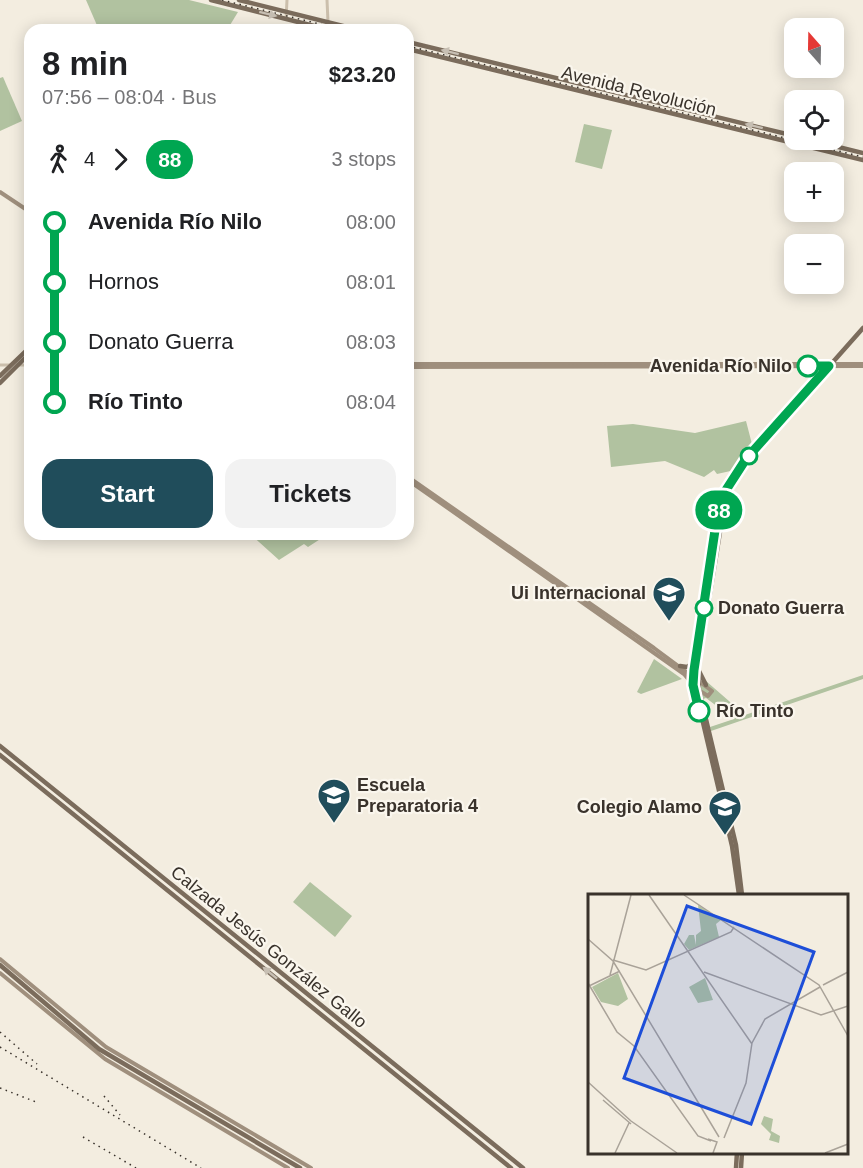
<!DOCTYPE html>
<html lang="en">
<head>
<meta charset="utf-8">
<style>
	:root { --surface:#fff; --page:#f2f2f2; --text:#202124; --muted:#757577; --accent:#204d5b }
	body { margin:0; font-family:Arial,sans-serif; background:var(--page); color:var(--text); height:100vh; display:flex; flex-direction:column; font-size:22px; white-space:nowrap }
	* { box-sizing:border-box; margin:0 }
	p { font-size:20px; color:var(--muted) }
	.icon { flex:none; width:33px; height:33px; fill:none; stroke:currentColor; stroke-width:2; stroke-linecap:round; stroke-linejoin:round }
	.map { position:relative; flex:1; overflow:hidden }
	.side { position:absolute; left:24px; top:24px; width:390px; height:516px; display:flex; flex-direction:column; background:var(--surface); border-radius:18px; box-shadow:0 3px 15px #0003 }
	.side>* { flex:none }
	.badge { padding:0 12px; border-radius:20px; font-size:21px; line-height:39px }
	.needle { width:39px; rotate:340deg }
	.controls { position:absolute; left:784px; top:18px; display:grid; gap:12px }
	.controls a { display:grid; place-items:center; width:60px; height:60px; border-radius:12px; background:var(--surface); box-shadow:0 3px 15px #0003; font-size:30px }
	.map>.badge { position:absolute; translate:-50% -50%; box-shadow:0 0 0 3px #fff }
	.legs { display:flex; align-items:center; gap:9px; height:66px; padding:0 18px; font-size:20px }
	.legs p { margin-inline-start:auto }
	.summary { display:flex; align-items:center; justify-content:space-between; height:102px; padding:0 18px }
	h1 { font-size:33px; font-weight:700; line-height:45px }
	.cta { display:flex; gap:12px; margin-top:auto; padding:12px 18px }
	.cta a { flex:1; height:69px; border-radius:18px; background:var(--accent); color:#fff; font-size:24px; font-weight:700; line-height:69px; text-align:center }
	.cta a+a { background:var(--page); color:var(--text) }
	ul { padding:0 18px; list-style:none }
	li { display:flex; align-items:center; gap:21px; height:60px; font-size:22px }
	li i { display:grid; place-items:center; width:9px; height:100%; margin:0 8px; background:currentColor }
	li i::after { content:''; width:15px; height:15px; margin:-8px; border:4px solid; border-radius:50%; background:var(--surface) }
	li p { margin-inline-start:auto }
	li:first-child i { background:linear-gradient(#0000 50%,currentColor 0) }
	li:last-child i { background:linear-gradient(currentColor 50%,#0000 0) }
	.map>svg:first-child { display:block }
	.green { fill:#b1c2a0 }
	.lines { fill:none; stroke-linecap:round; stroke-linejoin:round }
	.tertiary { stroke:#cbbfac; stroke-width:3 }
	.secondary { stroke:#9f8f7d; stroke-width:4 }
	.primary { stroke:#7b6c5c; stroke-width:4.5 }
	.rail { stroke:#39322b; stroke-width:1.5; stroke-dasharray:1.5 4.5; stroke-linecap:butt }
	.oneway { fill:#c7bfb3 }
	.line-1-casing { stroke:#fff; stroke-width:14 }
	.line-1 { stroke:#00a651; stroke-width:9 }
	.stop-1-dot { fill:#fff; stroke:#00a651; stroke-width:3 }
	.labels { text-anchor:middle; stroke-width:4.5; stroke-linejoin:round; paint-order:stroke }
	.street-label { font-size:18px; fill:#39322b; stroke:#faf6ed }
	.stop-label { font-size:18px; font-weight:bold; fill:#39322b; stroke:#faf6ed; text-anchor:start }
	.poi-label { font-size:18px; font-weight:bold; fill:#39322b; stroke:#faf6ed; text-anchor:end }
	.inset-road { fill:none; stroke:#a9a298; stroke-width:1.5 }
	.view { fill:#1d4ed8; fill-opacity:0.15; stroke:#1d4ed8; stroke-width:3 }
	.inset-edge { fill:none; stroke:#39322b; stroke-width:3 }
</style>
</head>
<body>
<div class="map">
<svg width="863" height="1168" viewBox="0 0 863 1168">
	<rect width="100%" height="100%" fill="#f3ede0"/>
	<g class="green">
		<polygon points="86,0 189,0 238,12 227,30 99,30"/>
		<polygon points="3,77 22,121 0,131 0,78"/>
		<polygon points="584,124 612,130 602,169 575,162"/>
		<polygon points="746,421 753,448 735,470 717,474 714,470 704,477 665,461 611,467 607,426 633,424 695,433"/>
		<polygon points="250,534 328,534 308,547 304,544 279,560"/>
		<polygon points="654,659 682,679 641,694 637,692"/>
		<polygon points="863,675 863,679 711,731 710,727 734,719 706,698 703,699 700,683 706,681 745,715"/>
		<polygon points="310,882 352,916 335,937 293,902"/>
	</g>
	<g class="lines">
		<g class="tertiary">
			<polyline points="327,0 328,22"/>
			<polyline points="286,19 287,0"/>
			<polyline points="0,365 10,365"/>
			<polyline points="17,365 30,365"/>
		</g>
		<g class="secondary">
			<polyline points="0,192 30,212"/>
			<polyline points="408,364 863,364"/>
			<polyline points="408,367 863,366"/>
			<polyline points="408,477 654,648 712,691 708,696 700,691"/>
			<polyline points="408,480 684,674 694,686"/>
			<polyline points="0,959 106,1047 311,1168"/>
			<polyline points="0,973 105,1059 288,1168"/>
		</g>
		<g class="primary">
			<polyline points="211,0 330,30"/>
			<polyline points="239,0 359,30"/>
			<polyline points="408,42 795,136"/>
			<polyline points="408,49 863,160"/>
			<polyline points="810,140 863,153"/>
			<polyline points="0,376 30,347"/>
			<polyline points="0,383 30,353"/>
			<polyline points="680,666 687,667 694,662"/>
			<polyline points="699,671 706,685"/>
			<polyline points="0,746 523,1168"/>
			<polyline points="0,755 511,1168"/>
			<polyline points="739,895 732,846 693,680 719,510 731,481 740,467 863,328"/>
			<polyline points="742,895 736,845 699,690 698,668 725,501 743,469 794,410"/>
			<polyline points="0,965 99,1049 300,1168"/>
			<polyline points="736,1168 737,1152"/>
			<polyline points="741,1168 742,1152"/>
		</g>
		<g class="rail">
			<polyline points="222,0 344,30"/>
			<polyline points="408,46 863,157"/>
			<polyline points="0,1032 37,1064"/>
			<polyline points="0,1047 201,1168"/>
			<polyline points="0,1088 36,1102"/>
			<polyline points="104,1096 120,1115"/>
			<polyline points="83,1137 136,1168"/>
		</g>
	</g>
	<defs><path id="oneway-solid" d="M-6-.8H1V-3.2L6.5 0L1 3.2V.8H-6Z" transform="scale(1.5)"/></defs>
	<g class="oneway">
		<use href="#oneway-solid" transform="translate(268 14) rotate(14)"/>
		<use href="#oneway-solid" transform="translate(450 52) rotate(-166)"/>
		<use href="#oneway-solid" transform="translate(754 126) rotate(-166)"/>
		<use href="#oneway-solid" transform="translate(270 973) rotate(-141)"/>
	</g>
	<g class="lines">
		<g class="line-1-casing">
			<polyline id="line-1" points="699,711 693,685 694,670 717,517 726,490 746,459 829,366 808,366"/>
		</g>
		<use href="#line-1" class="line-1"/>
	</g>
	<defs>
		<g id="university-pin" transform="scale(1.725)"><path d="M0 17L-7.5 6A9.5 9.5 0 1 1 7.5 6Z" fill="#204d5b" stroke="#faf6ed"/><path d="M0-5L7-2L0 1L-7-2ZM-4 1L0 2.5L4 1V4Q0 6-4 4Z" fill="#fff"/></g>
	</defs>
	<g fill-rule="evenodd">
		<use href="#university-pin" x="669" y="593"/>
		<use href="#university-pin" x="334" y="795"/>
		<use href="#university-pin" x="725" y="807"/>
	</g>
	<g class="stop-1-dot">
		<circle cx="808" cy="366" r="10"/>
		<circle cx="749" cy="456" r="8"/>
		<circle cx="704" cy="608" r="8"/>
		<circle cx="699" cy="711" r="10"/>
	</g>
	<g class="labels">
		<g class="street-label">
			<text transform="translate(639 91) rotate(14)" y="6">Avenida Revolución</text>
			<text transform="translate(269 947) rotate(39)" y="6">Calzada Jesús González Gallo</text>
		</g>
		<g class="stop-label">
			<text x="792" y="372" text-anchor="end">Avenida Río Nilo</text>
			<text x="718" y="614">Donato Guerra</text>
			<text x="716" y="717">Río Tinto</text>
		</g>
		<g class="poi-label">
			<text x="646" y="599">Ui Internacional</text>
			<text x="357" y="791" text-anchor="start">Escuela<tspan x="357" dy="21">Preparatoria 4</tspan></text>
			<text x="702" y="813">Colegio Alamo</text>
		</g>
	</g>
	<g transform="translate(588 894)">
		<rect width="260" height="260" fill="#f3ede0"/>
		<path d="M110,11L133,26L128,30L131,43L101,56L96,50L101,41H106L108,51V41L113,37ZM30,79L40,105L30,112L13,108L4,93ZM117,84L125,106L110,109L101,93ZM176,222L185,225L183,237L192,242L191,249L181,246L183,240L173,230Z" fill="#b1c2a0"/>
		<path class="inset-road" d="M61,1L164,150M96,1L231,91L260,142M0,45L25,67L131,243M25,66L58,76L143,38L146,33M116,78L233,121L260,112M22,81L43,1M0,89L29,138L46,152L110,242L123,247M235,91L260,78M1,92L32,77M0,188L43,227L89,259M15,206L43,230M136,244L158,189L164,149L177,125L232,93M120,245L129,248L125,259M27,259L41,229M237,259L260,250"/>
		<path class="view" d="M99,12L226,58L163,230L36,184Z"/>
		<rect width="260" height="260" class="inset-edge"/>
	</g>
</svg>
<div class="controls">
<a><svg class="needle" viewBox="-14 -14 28 28"><path d="M0-13l5 13h-10z" fill="#e53935"/><path d="M0 13l5-13h-10z" fill="#757577"/></svg></a>
<a><svg class="icon" aria-label="locate" viewBox="0 0 24 24"><circle cx="12" cy="12" r="6"/><path d="M12 2v4M12 18v4M2 12h4M18 12h4"/></svg></a>
<a>+</a>
<a>−</a>
</div>
<b class="badge" style="left:719px;top:510px;background:#00a651;color:#fff">88</b>
<section class="side">
<div class="summary"><div><h1>8 min</h1><p>07:56 – 08:04 · Bus</p></div><b>$23.20</b></div>
<div class="legs"><svg class="icon" aria-label="walk" viewBox="0 0 24 24"><circle cx="13" cy="4" r="2"/><path d="M13 8l-2 6 4 7M11 14l-3 7M7 12l3-4h3l4 4"/></svg>4<svg class="icon" aria-label="forward" viewBox="0 0 24 24"><path d="M9 5l7 7-7 7"/></svg><b class="badge" style="background:#00a651;color:#fff">88</b><p>3 stops</p></div>
<ul>
<li><i style="color:#00a651"></i><b>Avenida Río Nilo</b><p>08:00</p></li>
<li><i style="color:#00a651"></i><span>Hornos</span><p>08:01</p></li>
<li><i style="color:#00a651"></i><span>Donato Guerra</span><p>08:03</p></li>
<li><i style="color:#00a651"></i><b>Río Tinto</b><p>08:04</p></li>
</ul>
<div class="cta"><a>Start</a><a>Tickets</a></div>
</section>
</div>
</body>
</html>
